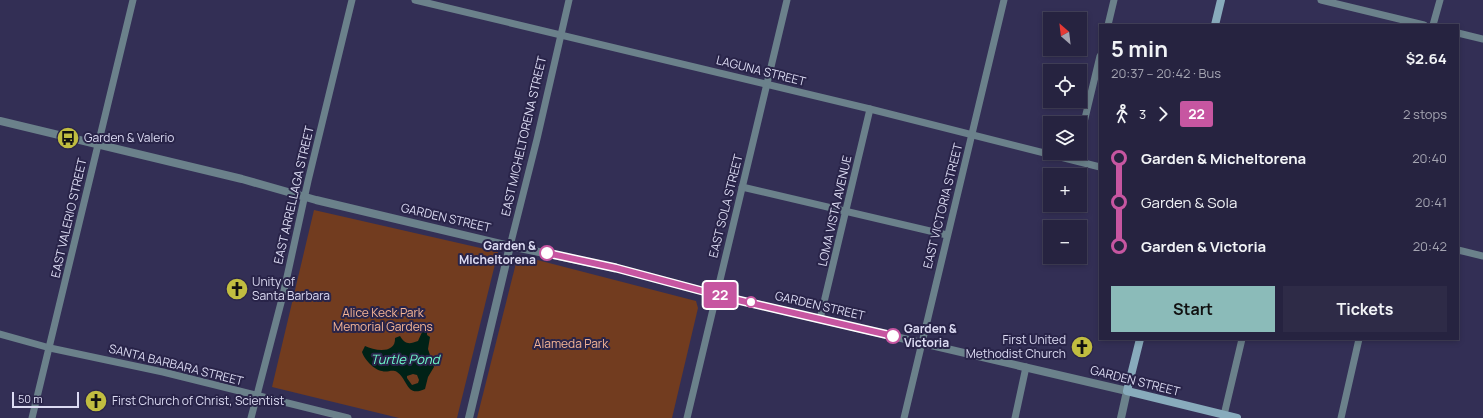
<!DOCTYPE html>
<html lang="en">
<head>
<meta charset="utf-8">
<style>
	:root { --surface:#262340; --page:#2e2b47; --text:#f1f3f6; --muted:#a4a4b1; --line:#424059; --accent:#8bbbb9 }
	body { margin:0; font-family:Manrope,sans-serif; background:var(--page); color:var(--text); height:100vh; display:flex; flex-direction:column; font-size:15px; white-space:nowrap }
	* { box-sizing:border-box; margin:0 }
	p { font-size:13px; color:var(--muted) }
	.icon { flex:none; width:22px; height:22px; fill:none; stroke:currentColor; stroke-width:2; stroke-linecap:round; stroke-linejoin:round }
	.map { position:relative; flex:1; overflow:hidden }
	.sheet { position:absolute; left:1099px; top:24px; width:360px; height:316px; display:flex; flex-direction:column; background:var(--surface); border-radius:0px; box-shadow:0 2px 6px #0003,0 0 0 1px var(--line) }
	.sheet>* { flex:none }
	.badge { padding:0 8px; border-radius:3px; font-size:14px; line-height:26px }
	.needle { width:26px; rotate:332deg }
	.controls { position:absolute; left:1043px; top:12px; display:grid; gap:8px }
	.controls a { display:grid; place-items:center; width:44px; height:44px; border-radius:0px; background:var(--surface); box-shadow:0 2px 6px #0003,0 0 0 1px var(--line); font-size:20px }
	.scale { position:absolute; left:12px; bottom:10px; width:67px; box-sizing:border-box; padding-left:4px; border:2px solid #dcdbf3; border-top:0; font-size:11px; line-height:14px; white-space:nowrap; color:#dcdbf3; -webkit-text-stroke:3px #292449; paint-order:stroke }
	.map>.badge { position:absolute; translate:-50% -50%; box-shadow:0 0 0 2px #fff }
	.legs { display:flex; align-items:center; gap:6px; height:44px; padding:0 12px; font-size:13px }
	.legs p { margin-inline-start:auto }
	.overview { display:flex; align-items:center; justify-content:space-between; height:68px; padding:0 12px }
	h1 { font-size:22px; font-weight:700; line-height:30px }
	.action { display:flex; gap:8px; margin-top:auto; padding:8px 12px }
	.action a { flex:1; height:46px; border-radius:0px; background:var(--accent); color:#111; font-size:16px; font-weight:700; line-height:46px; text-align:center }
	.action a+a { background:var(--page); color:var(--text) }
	ul { padding:0 12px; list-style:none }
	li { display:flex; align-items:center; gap:14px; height:44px; font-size:15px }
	li i { display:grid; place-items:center; width:6px; height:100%; margin:0 5px; background:currentColor }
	li i::after { content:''; width:10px; height:10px; margin:-5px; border:3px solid; border-radius:50%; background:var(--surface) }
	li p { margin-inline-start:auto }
	li:first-child i { background:linear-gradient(#0000 50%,currentColor 0) }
	li:last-child i { background:linear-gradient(currentColor 50%,#0000 0) }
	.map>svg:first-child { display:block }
	.green { fill:#723c1f }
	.water { fill:#002217; fill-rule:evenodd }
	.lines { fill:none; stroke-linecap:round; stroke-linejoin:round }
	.minor { stroke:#6b818b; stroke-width:7 }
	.tertiary { stroke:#6b818b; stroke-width:8 }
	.secondary { stroke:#88abbc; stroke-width:8 }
	.line-1-casing { stroke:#fff; stroke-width:9 }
	.line-1 { stroke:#c756a1; stroke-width:6 }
	.stop-1-dot { fill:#fff; stroke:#c756a1; stroke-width:2 }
	.labels { text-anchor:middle; stroke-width:4; stroke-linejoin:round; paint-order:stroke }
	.street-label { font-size:12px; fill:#dcdbf3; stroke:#292449 }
	.poi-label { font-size:12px; fill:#dcdbf3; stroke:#292449; text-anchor:start }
	.stop-label { font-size:12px; font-weight:bold; fill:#dcdbf3; stroke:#292449; text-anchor:end }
	.park-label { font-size:12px; fill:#f5b596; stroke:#292449 }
	.water-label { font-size:13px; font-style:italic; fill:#6ffecd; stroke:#292449 }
</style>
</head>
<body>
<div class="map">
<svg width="1483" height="418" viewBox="0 0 1483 418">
	<rect width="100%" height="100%" fill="#332f55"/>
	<g class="green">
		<polygon points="314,210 498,252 457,418 399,418 272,387"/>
		<polygon points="518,255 696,301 698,308 672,418 477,418"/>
	</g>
	<path class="water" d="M423,330H427V335L430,337L428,349L434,367L428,377L425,389C406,398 408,379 397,372C392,369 387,373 382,371C374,370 364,359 362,352L365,346C375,351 396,354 395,338L400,336C405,345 410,344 418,341ZM413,374L417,375L419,380L418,383L412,385L407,378V376Z"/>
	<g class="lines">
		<g class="minor">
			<polyline points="415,0 870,109 1100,167"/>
			<polyline points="1321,0 1424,25"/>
			<polyline points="1108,25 1114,0"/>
			<polyline points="1433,25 1440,0"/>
			<polyline points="1458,33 1483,39"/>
			<polyline points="1080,139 1100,56"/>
			<polyline points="742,187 947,235"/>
			<polyline points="510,246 537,139 569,0"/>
			<polyline points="1458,250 1483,256"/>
			<polyline points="820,319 870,109"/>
			<polyline points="0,334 50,348 163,372 348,418"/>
			<polyline points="1224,415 1242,339"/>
			<polyline points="32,418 133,0"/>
			<polyline points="251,418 283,295 308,181 352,0"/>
			<polyline points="687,418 787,0"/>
			<polyline points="904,418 1004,0"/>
			<polyline points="1015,418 1026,367"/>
			<polyline points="1341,418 1359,339"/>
		</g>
		<g class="tertiary">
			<polyline points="0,121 242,179 316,200 510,246 616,268 725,297 1127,391 1121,418"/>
			<polyline points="469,418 510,246"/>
		</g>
		<g class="secondary">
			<polyline points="1215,25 1221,0"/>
			<polyline points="1140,339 1127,391 1237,418"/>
		</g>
	</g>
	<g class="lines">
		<g class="line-1-casing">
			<polyline id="line-1" points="547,253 616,268 725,297 893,336"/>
		</g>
		<use href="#line-1" class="line-1"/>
	</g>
	<defs>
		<g id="bus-disc" transform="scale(1.15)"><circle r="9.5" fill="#c1bd40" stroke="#292449"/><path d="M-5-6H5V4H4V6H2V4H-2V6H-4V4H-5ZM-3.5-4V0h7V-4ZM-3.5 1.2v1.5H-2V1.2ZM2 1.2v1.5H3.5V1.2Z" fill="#111"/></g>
		<g id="church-disc" transform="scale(1.15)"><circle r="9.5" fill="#c1bd40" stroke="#292449"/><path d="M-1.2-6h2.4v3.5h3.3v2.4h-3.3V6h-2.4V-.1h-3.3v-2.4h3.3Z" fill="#111"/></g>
	</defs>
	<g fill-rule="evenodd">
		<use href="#bus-disc" x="68" y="138"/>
		<use href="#church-disc" x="237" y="289"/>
		<use href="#church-disc" x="1082" y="347"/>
		<use href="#church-disc" x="96" y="401"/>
	</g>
	<g class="stop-1-dot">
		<circle cx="547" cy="253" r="7"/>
		<circle cx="751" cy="302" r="5"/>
		<circle cx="893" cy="336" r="7"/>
	</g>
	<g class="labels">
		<g class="street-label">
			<text transform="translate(761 71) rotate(14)" y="4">LAGUNA STREET</text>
			<text transform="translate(524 136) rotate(-77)" y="4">EAST MICHELTORENA STREET</text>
			<text transform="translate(294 195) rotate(-77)" y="4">EAST ARRELLAGA STREET</text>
			<text transform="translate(726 206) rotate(-76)" y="4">EAST SOLA STREET</text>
			<text transform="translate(943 206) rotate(-76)" y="4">EAST VICTORIA STREET</text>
			<text transform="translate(835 211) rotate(-77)" y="4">LOMA VISTA AVENUE</text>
			<text transform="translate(69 218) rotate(-77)" y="4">EAST VALERIO STREET</text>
			<text transform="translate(446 218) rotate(13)" y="4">GARDEN STREET</text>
			<text transform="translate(820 306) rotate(13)" y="4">GARDEN STREET</text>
			<text transform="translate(176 365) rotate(14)" y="4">SANTA BARBARA STREET</text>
			<text transform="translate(1135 381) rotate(14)" y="4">GARDEN STREET</text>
		</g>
		<g class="poi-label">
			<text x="84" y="142">Garden &amp; Valerio</text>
			<text x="252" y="286">Unity of<tspan x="252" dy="14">Santa Barbara</tspan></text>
			<text x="1066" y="344" text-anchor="end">First United<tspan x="1066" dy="14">Methodist Church</tspan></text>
			<text x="112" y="405">First Church of Christ, Scientist</text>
		</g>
		<g class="stop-label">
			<text x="536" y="250">Garden &amp;<tspan x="536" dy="14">Micheltorena</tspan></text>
			<text x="904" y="333" text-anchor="start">Garden &amp;<tspan x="904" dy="14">Victoria</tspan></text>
		</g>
		<g class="park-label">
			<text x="383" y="317">Alice Keck Park<tspan x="383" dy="14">Memorial Gardens</tspan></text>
			<text x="571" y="348">Alameda Park</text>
		</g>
		<g class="water-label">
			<text x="405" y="364">Turtle Pond</text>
		</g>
	</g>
</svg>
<div class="controls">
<a><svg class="needle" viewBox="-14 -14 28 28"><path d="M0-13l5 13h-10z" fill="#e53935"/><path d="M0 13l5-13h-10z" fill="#a4a4b1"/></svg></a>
<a><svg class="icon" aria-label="locate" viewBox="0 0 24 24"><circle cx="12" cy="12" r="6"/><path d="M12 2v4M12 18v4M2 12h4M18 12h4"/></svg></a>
<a><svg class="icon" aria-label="layers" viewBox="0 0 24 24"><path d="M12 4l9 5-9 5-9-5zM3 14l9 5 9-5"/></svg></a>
<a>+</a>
<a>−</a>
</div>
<div class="scale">50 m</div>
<b class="badge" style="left:720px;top:295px;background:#c756a1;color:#fff">22</b>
<section class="sheet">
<div class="overview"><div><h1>5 min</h1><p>20:37 – 20:42 · Bus</p></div><b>$2.64</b></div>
<div class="legs"><svg class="icon" aria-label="walk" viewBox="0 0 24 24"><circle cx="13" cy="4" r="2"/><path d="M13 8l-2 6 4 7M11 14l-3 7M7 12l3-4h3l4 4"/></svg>3<svg class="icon" aria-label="forward" viewBox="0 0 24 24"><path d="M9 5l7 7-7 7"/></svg><b class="badge" style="background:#c756a1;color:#fff">22</b><p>2 stops</p></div>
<ul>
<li><i style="color:#c756a1"></i><b>Garden &amp; Micheltorena</b><p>20:40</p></li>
<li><i style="color:#c756a1"></i><span>Garden &amp; Sola</span><p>20:41</p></li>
<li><i style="color:#c756a1"></i><b>Garden &amp; Victoria</b><p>20:42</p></li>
</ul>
<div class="action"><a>Start</a><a>Tickets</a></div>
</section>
</div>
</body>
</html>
